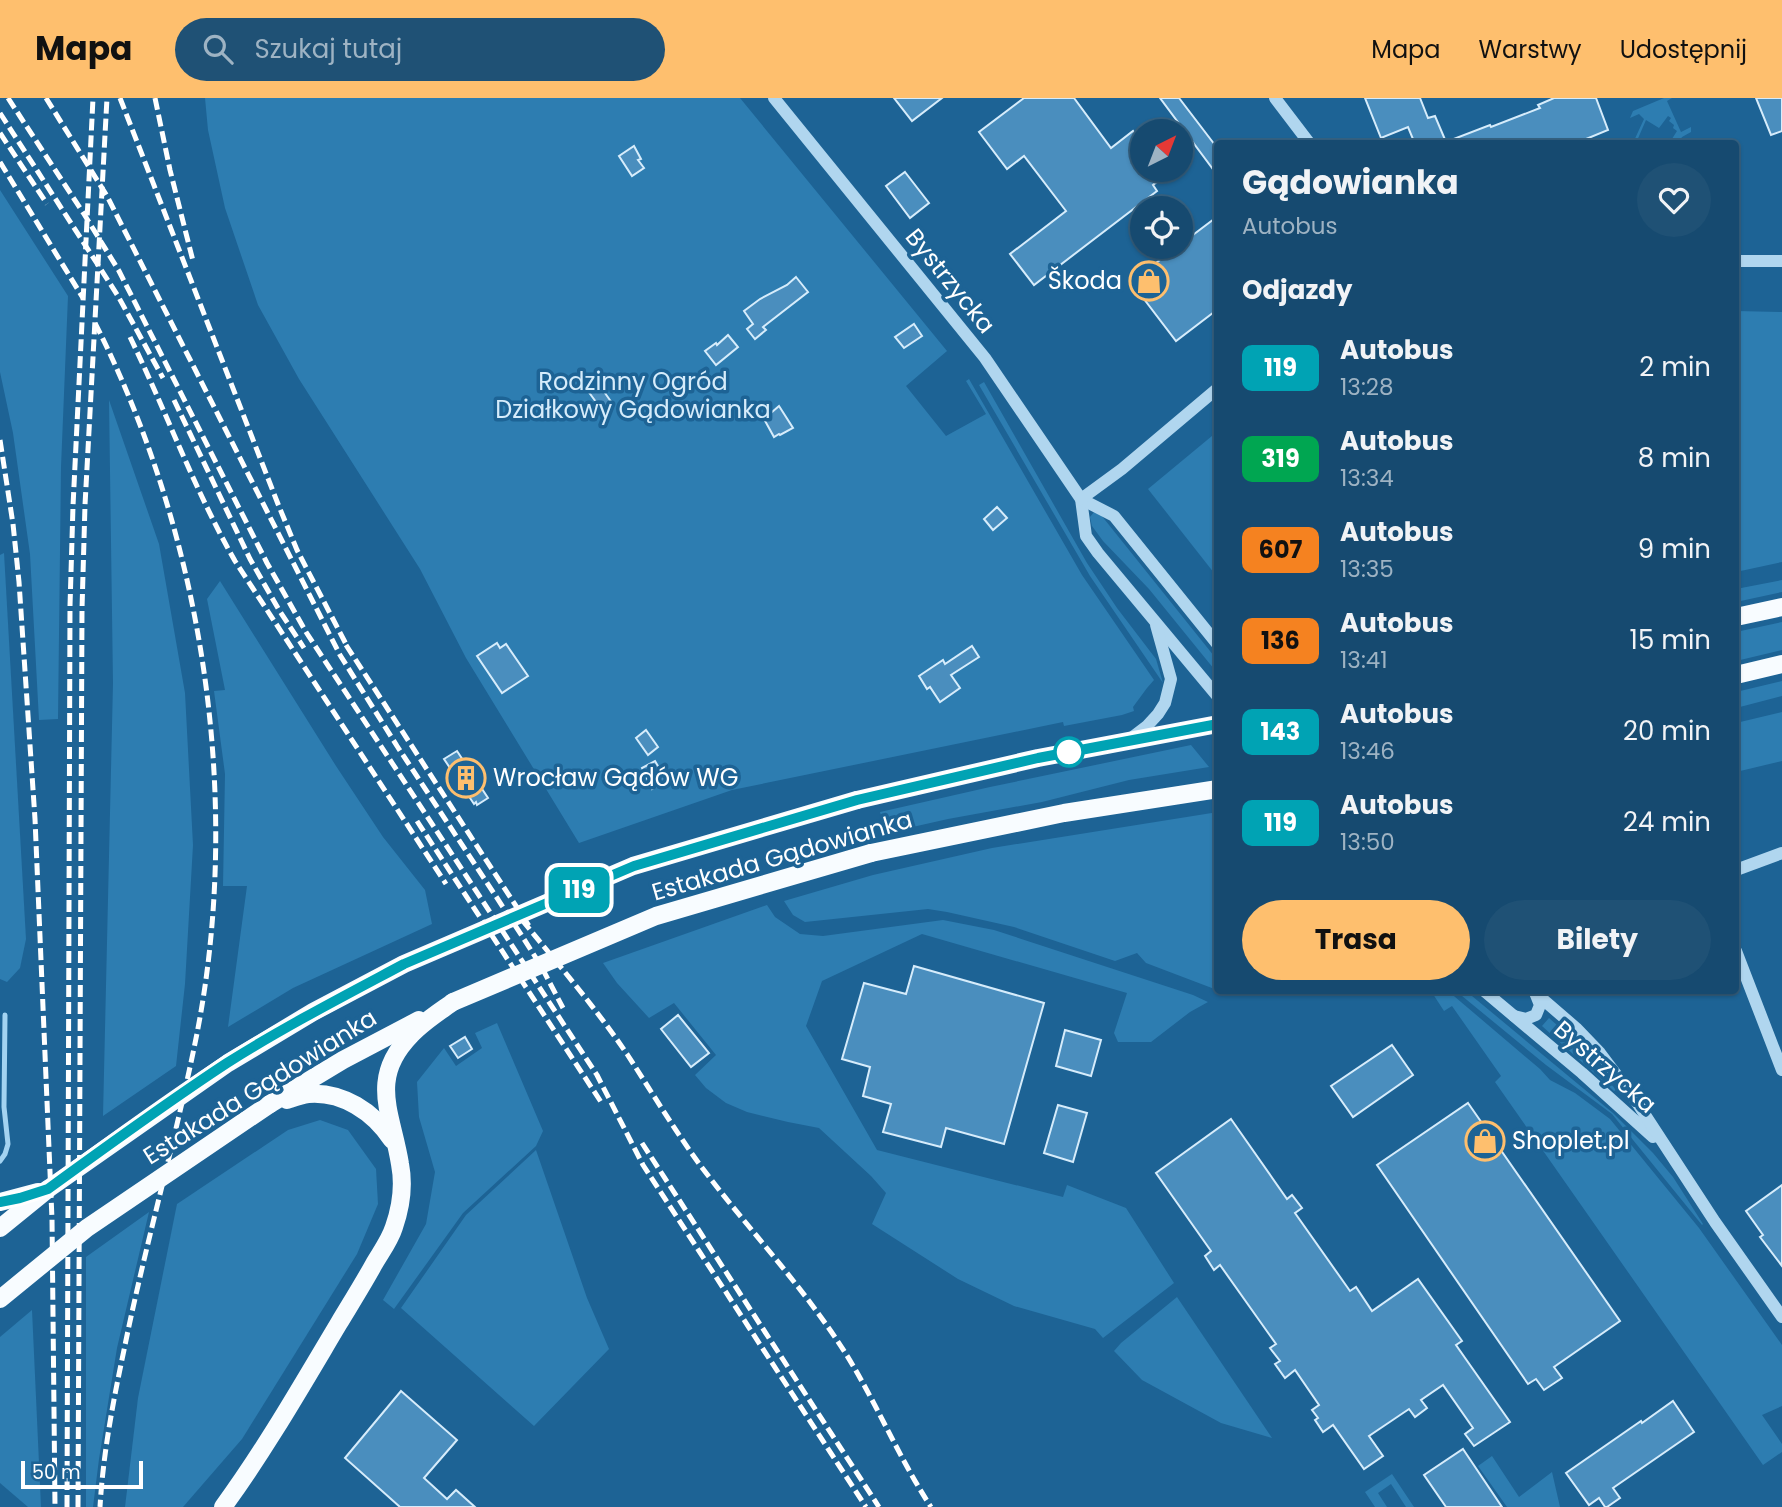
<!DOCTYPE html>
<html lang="pl">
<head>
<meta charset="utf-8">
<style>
	:root { --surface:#164a70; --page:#1f5175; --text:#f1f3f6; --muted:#9eb3c3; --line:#356283; --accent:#febf6e }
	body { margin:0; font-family:Poppins,sans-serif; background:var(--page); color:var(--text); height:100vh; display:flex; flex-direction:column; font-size:26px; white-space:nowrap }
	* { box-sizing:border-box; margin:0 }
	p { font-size:23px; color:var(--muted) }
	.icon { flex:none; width:38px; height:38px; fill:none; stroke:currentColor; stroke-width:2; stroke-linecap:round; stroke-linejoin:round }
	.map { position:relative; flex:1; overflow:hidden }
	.panel { position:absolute; left:1214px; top:42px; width:525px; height:854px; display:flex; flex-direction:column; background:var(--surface); border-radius:7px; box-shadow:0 2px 5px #0004,0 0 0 2px var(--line) }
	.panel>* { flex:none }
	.badge { padding:0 14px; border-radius:10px; font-size:24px; line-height:46px }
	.needle { width:46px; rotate:42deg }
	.fabs { position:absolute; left:1130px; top:21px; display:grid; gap:14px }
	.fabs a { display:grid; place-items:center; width:63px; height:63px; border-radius:50%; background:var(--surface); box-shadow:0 2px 5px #0004,0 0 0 2px var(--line); font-size:35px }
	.scale { position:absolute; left:21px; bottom:18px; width:122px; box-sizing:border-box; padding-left:7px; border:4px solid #fff; border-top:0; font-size:19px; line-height:24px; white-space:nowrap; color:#fff; -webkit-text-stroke:5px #1d6395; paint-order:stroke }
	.map>.badge { position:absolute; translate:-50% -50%; box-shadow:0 0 0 4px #fff }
	h2 { padding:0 28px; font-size:26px; line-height:63px }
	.round { display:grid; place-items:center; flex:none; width:74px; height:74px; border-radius:37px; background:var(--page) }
	.overview { display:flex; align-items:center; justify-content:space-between; height:119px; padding:0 28px }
	h1 { font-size:33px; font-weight:700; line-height:52px }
	.action { display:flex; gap:14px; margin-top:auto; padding:14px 28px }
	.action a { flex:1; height:80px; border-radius:42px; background:var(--accent); color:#111; font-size:28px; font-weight:700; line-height:80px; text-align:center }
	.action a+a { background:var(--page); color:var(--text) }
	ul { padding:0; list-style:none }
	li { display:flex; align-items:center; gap:21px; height:91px; padding:0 28px }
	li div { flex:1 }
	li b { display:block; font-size:26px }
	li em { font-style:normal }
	li .badge { min-width:77px; font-weight:700; text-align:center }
	header { display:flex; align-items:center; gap:42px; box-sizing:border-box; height:98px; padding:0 35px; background:var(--accent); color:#111 }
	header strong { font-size:33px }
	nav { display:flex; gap:38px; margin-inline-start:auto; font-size:24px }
	.search { width:490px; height:63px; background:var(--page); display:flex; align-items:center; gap:18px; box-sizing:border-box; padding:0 24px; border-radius:38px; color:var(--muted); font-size:26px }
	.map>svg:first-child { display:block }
	.green { fill:#2d7db1 }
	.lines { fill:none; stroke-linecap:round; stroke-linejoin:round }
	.stream { stroke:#a3d3f1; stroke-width:5 }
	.building { fill:#4a8ebe; stroke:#d6ecfb; stroke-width:2 }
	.minor { stroke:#b0d6ef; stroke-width:12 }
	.major { stroke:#f8fcff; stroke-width:18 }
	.rail { stroke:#fff; stroke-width:5; stroke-dasharray:12 5; stroke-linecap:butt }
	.major-bridge { stroke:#f8fcff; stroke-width:18 }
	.line-casing { stroke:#fff; stroke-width:16 }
	.line { stroke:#00a3b4; stroke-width:10 }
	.stop-dot { fill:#fff; stroke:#00a3b4; stroke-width:3.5 }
	.labels { text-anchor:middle; stroke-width:7; stroke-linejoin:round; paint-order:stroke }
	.street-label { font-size:24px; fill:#fff; stroke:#1d6395 }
	.poi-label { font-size:24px; fill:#fff; stroke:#1d6395; text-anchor:start }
	.park-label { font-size:24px; fill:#d6ecfb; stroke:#1d6395 }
</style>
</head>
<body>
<header>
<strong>Mapa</strong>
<div class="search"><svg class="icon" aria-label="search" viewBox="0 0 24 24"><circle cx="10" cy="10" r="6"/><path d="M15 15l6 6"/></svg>Szukaj tutaj</div>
<nav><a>Mapa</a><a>Warstwy</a><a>Udostępnij</a></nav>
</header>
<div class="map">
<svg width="1782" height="1409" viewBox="0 0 1782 1409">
	<rect width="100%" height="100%" fill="#1d6395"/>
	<g class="green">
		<polygon points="205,0 740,0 947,253 906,288 946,338 986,316 966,283 969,281 1082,477 1154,582 1147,590 1133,609 1134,613 1122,617 1064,628 1063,624 732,692 579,745 466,560 420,471 299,281 258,207 225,110 208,32"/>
		<polygon points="1664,0 1672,0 1667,3 1681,34 1691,29 1691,34 1682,39 1679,44 1672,45 1670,44 1677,33 1673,30 1674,27 1669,23 1671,20 1668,18 1659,30 1646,22 1636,45 1633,45 1644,21 1639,16 1630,20 1633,13"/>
		<polygon points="0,92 68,198 61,369 58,621 39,622 30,456 13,335 0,274"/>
		<polygon points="1736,213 1782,214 1782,464 1736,474"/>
		<polygon points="984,284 1087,465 1117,510 1156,561 1163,585 1090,478 979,287"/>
		<polygon points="109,302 159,446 185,595 193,747 185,886 176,968 103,1018 113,585"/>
		<polygon points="1218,333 1218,480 1148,391"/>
		<polygon points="1094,414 1101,417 1218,563 1218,567 1214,571 1149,491 1103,443 1092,428 1090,419"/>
		<polygon points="4,455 26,841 20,870 7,884 0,881 0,457"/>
		<polygon points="1782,482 1782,494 1736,504 1736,491"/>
		<polygon points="220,483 336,668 383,739 425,792 432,826 293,890 228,929 247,788 223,788 225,676 214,593 225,592 207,501"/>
		<polygon points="1782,524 1782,552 1736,563 1736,534"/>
		<polygon points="1782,583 1782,598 1736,610 1736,594"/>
		<polygon points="1782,614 1782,663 1736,674 1736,625"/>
		<polygon points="1191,647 1209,669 1129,682 1042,704 948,721 886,735 880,714 990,689"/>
		<polygon points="1218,714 1218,892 1232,893 1225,895 1146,865 1137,855 1115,863 1014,829 947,814 928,811 805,824 793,817 784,803 873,777 992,750"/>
		<polygon points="767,807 775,819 800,836 823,838 943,822 994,832 1193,897 1208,904 1190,914 1151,944 1118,944 1114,935 1127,895 922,836 822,883 806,928 877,1052 1063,1099 1067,1087 1126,1110 1174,1185 1103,1240 1095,1231 1014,1208 958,1181 872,1126 886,1095 871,1078 819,1030 788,1024 747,1014 726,1005 706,990 695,977 716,957 674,905 649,920 617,885 603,865"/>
		<polygon points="1431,893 1448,893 1540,971 1550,982 1575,995 1610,1021 1699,1130 1782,1247 1782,1308 1762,1317 1782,1346 1782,1354 1763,1367 1495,984 1501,978 1452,908 1444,913"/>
		<polygon points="1456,893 1466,893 1613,1015 1653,1055 1673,1079 1703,1126 1702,1127 1612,1016 1546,967"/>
		<polygon points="1549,920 1575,943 1616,992 1614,993 1542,928"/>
		<polygon points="497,925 543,1033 536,1048 463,1115 394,1211 383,1202 426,1126 435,1074 419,1019 417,984 444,950 456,968 482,950 475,935"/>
		<polygon points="320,1022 348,1032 376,1071 378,1106 357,1156 242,1341 183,1409 125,1409 138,1300 177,1106 288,1032"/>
		<polygon points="536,1052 587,1200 609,1251 534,1328 401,1210 466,1117"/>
		<polygon points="149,1114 117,1250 99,1361 93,1409 86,1409 86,1159"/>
		<polygon points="1177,1199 1272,1340 1221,1325 1142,1282 1114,1253 1121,1245"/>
		<polygon points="32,1212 41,1409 28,1409 0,1385 0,1239"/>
		<polygon points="1492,1358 1519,1399 1552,1374 1560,1409 1507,1409 1478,1368"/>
		<polygon points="1392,1376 1414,1409 1406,1409 1391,1386 1378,1395 1387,1409 1375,1409 1365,1394"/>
	</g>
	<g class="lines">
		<polyline class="stream" points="0,1063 5,1056 8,1046 4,1009 5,917"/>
	</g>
	<g class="building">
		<polygon points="894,0 942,0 912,23"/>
		<polygon points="1024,0 1074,0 1111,50 1133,33 1143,46 1143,72 1173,72 1153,87 1157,93 1034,187 1010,156 1066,113 1024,58 1007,71 979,34"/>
		<polygon points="1160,0 1179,0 1218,51 1218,78"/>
		<polygon points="1365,0 1420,0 1428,20 1435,18 1446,44 1490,27 1491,29 1540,10 1538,7 1554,0 1596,0 1608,32 1574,46 1415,46 1408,29 1381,40"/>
		<polygon points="1756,0 1782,0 1782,33 1771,37"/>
		<polygon points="634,48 641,61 638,62 644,70 632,78 619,58"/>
		<polygon points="905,74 929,105 910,120 886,88"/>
		<polygon points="1218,118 1218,211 1176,243 1131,184 1177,149 1181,149 1181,146"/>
		<polygon points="796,179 808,194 763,229 766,232 755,241 747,231 753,226 744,213 760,201 787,187"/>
		<polygon points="914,226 922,238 904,250 895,239"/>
		<polygon points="728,237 738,249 716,267 705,253 716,245 717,247"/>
		<polygon points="595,281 612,305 602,312 585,289"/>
		<polygon points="779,308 793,330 780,337 779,336 774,339 764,321"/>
		<polygon points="997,409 1007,420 993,432 984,421"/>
		<polygon points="497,545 500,550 506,546 528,578 502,595 477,558"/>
		<polygon points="972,548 979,559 951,577 960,590 940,604 930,589 927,591 919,578 943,562 945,566"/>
		<polygon points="646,632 658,649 648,657 636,640"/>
		<polygon points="457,653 488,700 477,707 476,704 474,706 444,661"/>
		<polygon points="655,663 666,682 652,691 642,670"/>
		<polygon points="914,868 1044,905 1004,1046 946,1030 941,1049 883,1034 891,1006 863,998 870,969 842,961 864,885 906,896"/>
		<polygon points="678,917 709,955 691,969 661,931"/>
		<polygon points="1065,932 1101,942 1091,978 1056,968"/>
		<polygon points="465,939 472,951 458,960 450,948"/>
		<polygon points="1392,947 1413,977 1353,1019 1331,988"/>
		<polygon points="1468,1005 1620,1223 1554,1269 1562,1280 1544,1292 1536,1281 1528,1286 1377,1067"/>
		<polygon points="1058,1007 1087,1015 1073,1064 1044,1055"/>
		<polygon points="1231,1021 1287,1101 1292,1097 1302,1110 1295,1115 1350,1193 1356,1189 1372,1213 1418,1181 1462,1243 1456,1247 1510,1324 1474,1348 1465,1336 1473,1330 1443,1287 1421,1302 1427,1310 1415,1319 1409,1311 1369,1338 1383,1358 1364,1371 1333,1327 1323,1334 1315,1322 1318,1320 1312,1312 1319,1307 1295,1272 1285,1280 1275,1266 1280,1263 1270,1250 1276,1246 1220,1167 1214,1172 1205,1158 1211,1153 1156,1075"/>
		<polygon points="1782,1087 1782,1168 1760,1139 1763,1137 1746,1113"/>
		<polygon points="401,1293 457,1342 424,1380 447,1401 456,1392 475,1409 400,1409 345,1360"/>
		<polygon points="1673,1303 1694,1334 1613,1390 1620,1400 1607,1409 1605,1409 1599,1400 1589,1407 1566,1375 1641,1323 1642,1325"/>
		<polygon points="1463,1351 1502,1409 1446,1409 1424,1377"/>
	</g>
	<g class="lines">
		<g class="minor">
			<polyline points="774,0 985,260 1081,401 1086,438 1098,455 1218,599"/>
			<polyline points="1275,0 1310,46"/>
			<polyline points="1736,163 1782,163"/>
			<polyline points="1081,401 1114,418 1218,547"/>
			<polyline points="1081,401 1122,371 1218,290"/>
			<polyline points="1130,641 1147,628 1158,616 1165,605 1171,581 1156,527"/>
			<polyline points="1736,772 1782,755"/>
			<polyline points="1736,853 1782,972"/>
			<polyline points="1483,892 1582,975 1653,1039"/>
			<polyline points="1532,892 1576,930 1600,955 1634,1000 1715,1124 1782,1219"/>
			<polyline points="1514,918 1526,921 1536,917 1540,907 1536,897"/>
		</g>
		<g class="major">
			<polyline points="1736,519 1782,509"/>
			<polyline points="1736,577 1782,566"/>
			<polyline points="857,702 1038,660 1218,626"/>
			<polyline points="871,755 1064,715 1218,691"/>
			<path d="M287,1002C293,1000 301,997 308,996C342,993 374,1014 392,1042"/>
			<polyline points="270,1006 343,962 419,922"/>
			<polyline points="0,1104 38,1094"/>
			<polyline points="0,1130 48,1091"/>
			<path d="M223,1409C266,1350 302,1287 339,1225C351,1205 363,1186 374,1166C381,1154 390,1142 394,1129C401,1109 404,1087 400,1066C392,1015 368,981 411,937C423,924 439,914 453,904"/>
		</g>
		<g class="rail">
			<polyline points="8,0 84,116 119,173 267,465 306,534 597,977 643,1067 866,1409"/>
			<polyline points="46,0 107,98 340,557 397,648 522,838 541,868 563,910"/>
			<polyline points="120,0 278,406 297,452 347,548"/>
			<polyline points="155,0 170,72 193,163"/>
			<polyline points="0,15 118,198 163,280"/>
			<polyline points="0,35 47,106"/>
			<polyline points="0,64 83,200"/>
			<path d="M95,225C206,444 245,714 193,955C172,1055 144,1153 124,1252C113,1304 103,1356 100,1409"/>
			<path d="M130,239C166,313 194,391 235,463L446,786"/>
			<polyline points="174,302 250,461 279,512 304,550"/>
			<polyline points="0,342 13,426 19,484 35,721 52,1121 55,1409"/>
			<polyline points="346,547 529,828"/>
			<polyline points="417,723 603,1007"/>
			<path d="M522,822C558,866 595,909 627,956C651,993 674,1031 700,1067C748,1131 803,1188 846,1256C877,1306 899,1360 931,1409"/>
			<polyline points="642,1045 879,1409"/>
			<polyline points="67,1409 70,508 73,408 93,0"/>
			<polyline points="78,1409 82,511 85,407 107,0"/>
		</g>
		<g class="major-bridge">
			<polyline points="453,904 656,818 871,755"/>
			<polyline points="48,1091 228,965 313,914 404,866 633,768 857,702"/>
			<polyline points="0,1201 87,1130 270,1006"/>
		</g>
	</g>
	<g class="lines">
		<g class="line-casing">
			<path id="line" d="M0,1104L20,1100L48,1091C107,1048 166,1005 227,965C284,929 344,898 404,866L634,768L857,702L1038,660L1218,626"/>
		</g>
		<use href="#line" class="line"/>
	</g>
	<defs>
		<g id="shop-ring" transform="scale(2.0125)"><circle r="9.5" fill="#1d6395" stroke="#febf6e" stroke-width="1.5"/><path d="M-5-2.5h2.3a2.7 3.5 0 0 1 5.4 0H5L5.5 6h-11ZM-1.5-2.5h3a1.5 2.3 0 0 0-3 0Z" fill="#febf6e"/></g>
		<g id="building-ring" transform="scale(2.0125)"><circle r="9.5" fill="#1d6395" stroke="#febf6e" stroke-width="1.5"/><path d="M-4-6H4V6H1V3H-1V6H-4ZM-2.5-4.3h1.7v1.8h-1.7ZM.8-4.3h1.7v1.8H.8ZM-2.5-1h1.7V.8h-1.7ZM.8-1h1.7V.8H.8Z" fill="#febf6e"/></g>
	</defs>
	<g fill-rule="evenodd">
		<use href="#shop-ring" x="1149" y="183"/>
		<use href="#building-ring" x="466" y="680"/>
		<use href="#shop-ring" x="1485" y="1043"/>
	</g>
	<circle class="stop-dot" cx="1069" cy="654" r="14"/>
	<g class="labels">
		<g class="street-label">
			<text transform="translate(950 183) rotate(51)" y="8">Bystrzycka</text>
			<text transform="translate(782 758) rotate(-16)" y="8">Estakada Gądowianka</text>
			<text transform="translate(1605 969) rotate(41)" y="8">Bystrzycka</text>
			<text transform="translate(260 989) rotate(-32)" y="8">Estakada Gądowianka</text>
		</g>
		<g class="poi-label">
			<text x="1122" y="191" text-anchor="end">Škoda</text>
			<text x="493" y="688">Wrocław Gądów WG</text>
			<text x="1512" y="1051">Shoplet.pl</text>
		</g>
		<g class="park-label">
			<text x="633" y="292">Rodzinny Ogród<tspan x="633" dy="28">Działkowy Gądowianka</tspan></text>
		</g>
	</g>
</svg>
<div class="fabs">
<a><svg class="needle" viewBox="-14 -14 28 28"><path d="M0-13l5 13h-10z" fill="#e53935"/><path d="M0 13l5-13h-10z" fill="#9eb3c3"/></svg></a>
<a><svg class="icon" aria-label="locate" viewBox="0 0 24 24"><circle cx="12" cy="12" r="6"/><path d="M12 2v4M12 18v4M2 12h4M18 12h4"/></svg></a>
</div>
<div class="scale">50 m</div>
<b class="badge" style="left:579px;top:792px;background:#00a3b4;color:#fff">119</b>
<section class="panel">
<div class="overview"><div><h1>Gądowianka</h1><p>Autobus</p></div><a class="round"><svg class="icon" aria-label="heart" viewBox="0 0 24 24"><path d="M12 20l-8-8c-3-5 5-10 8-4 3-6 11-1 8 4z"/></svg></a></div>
<h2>Odjazdy</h2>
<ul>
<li><span class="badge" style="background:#00a3b4;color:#fff">119</span><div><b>Autobus</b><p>13:28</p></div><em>2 min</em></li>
<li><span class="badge" style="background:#00a651;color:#fff">319</span><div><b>Autobus</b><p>13:34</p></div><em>8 min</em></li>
<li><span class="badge" style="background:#f58220;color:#111">607</span><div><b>Autobus</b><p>13:35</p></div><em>9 min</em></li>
<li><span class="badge" style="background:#f58220;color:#111">136</span><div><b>Autobus</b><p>13:41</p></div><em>15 min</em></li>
<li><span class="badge" style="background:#00a3b4;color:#fff">143</span><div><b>Autobus</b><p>13:46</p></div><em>20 min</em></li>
<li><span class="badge" style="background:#00a3b4;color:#fff">119</span><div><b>Autobus</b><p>13:50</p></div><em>24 min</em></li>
</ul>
<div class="action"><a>Trasa</a><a>Bilety</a></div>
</section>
</div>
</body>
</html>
